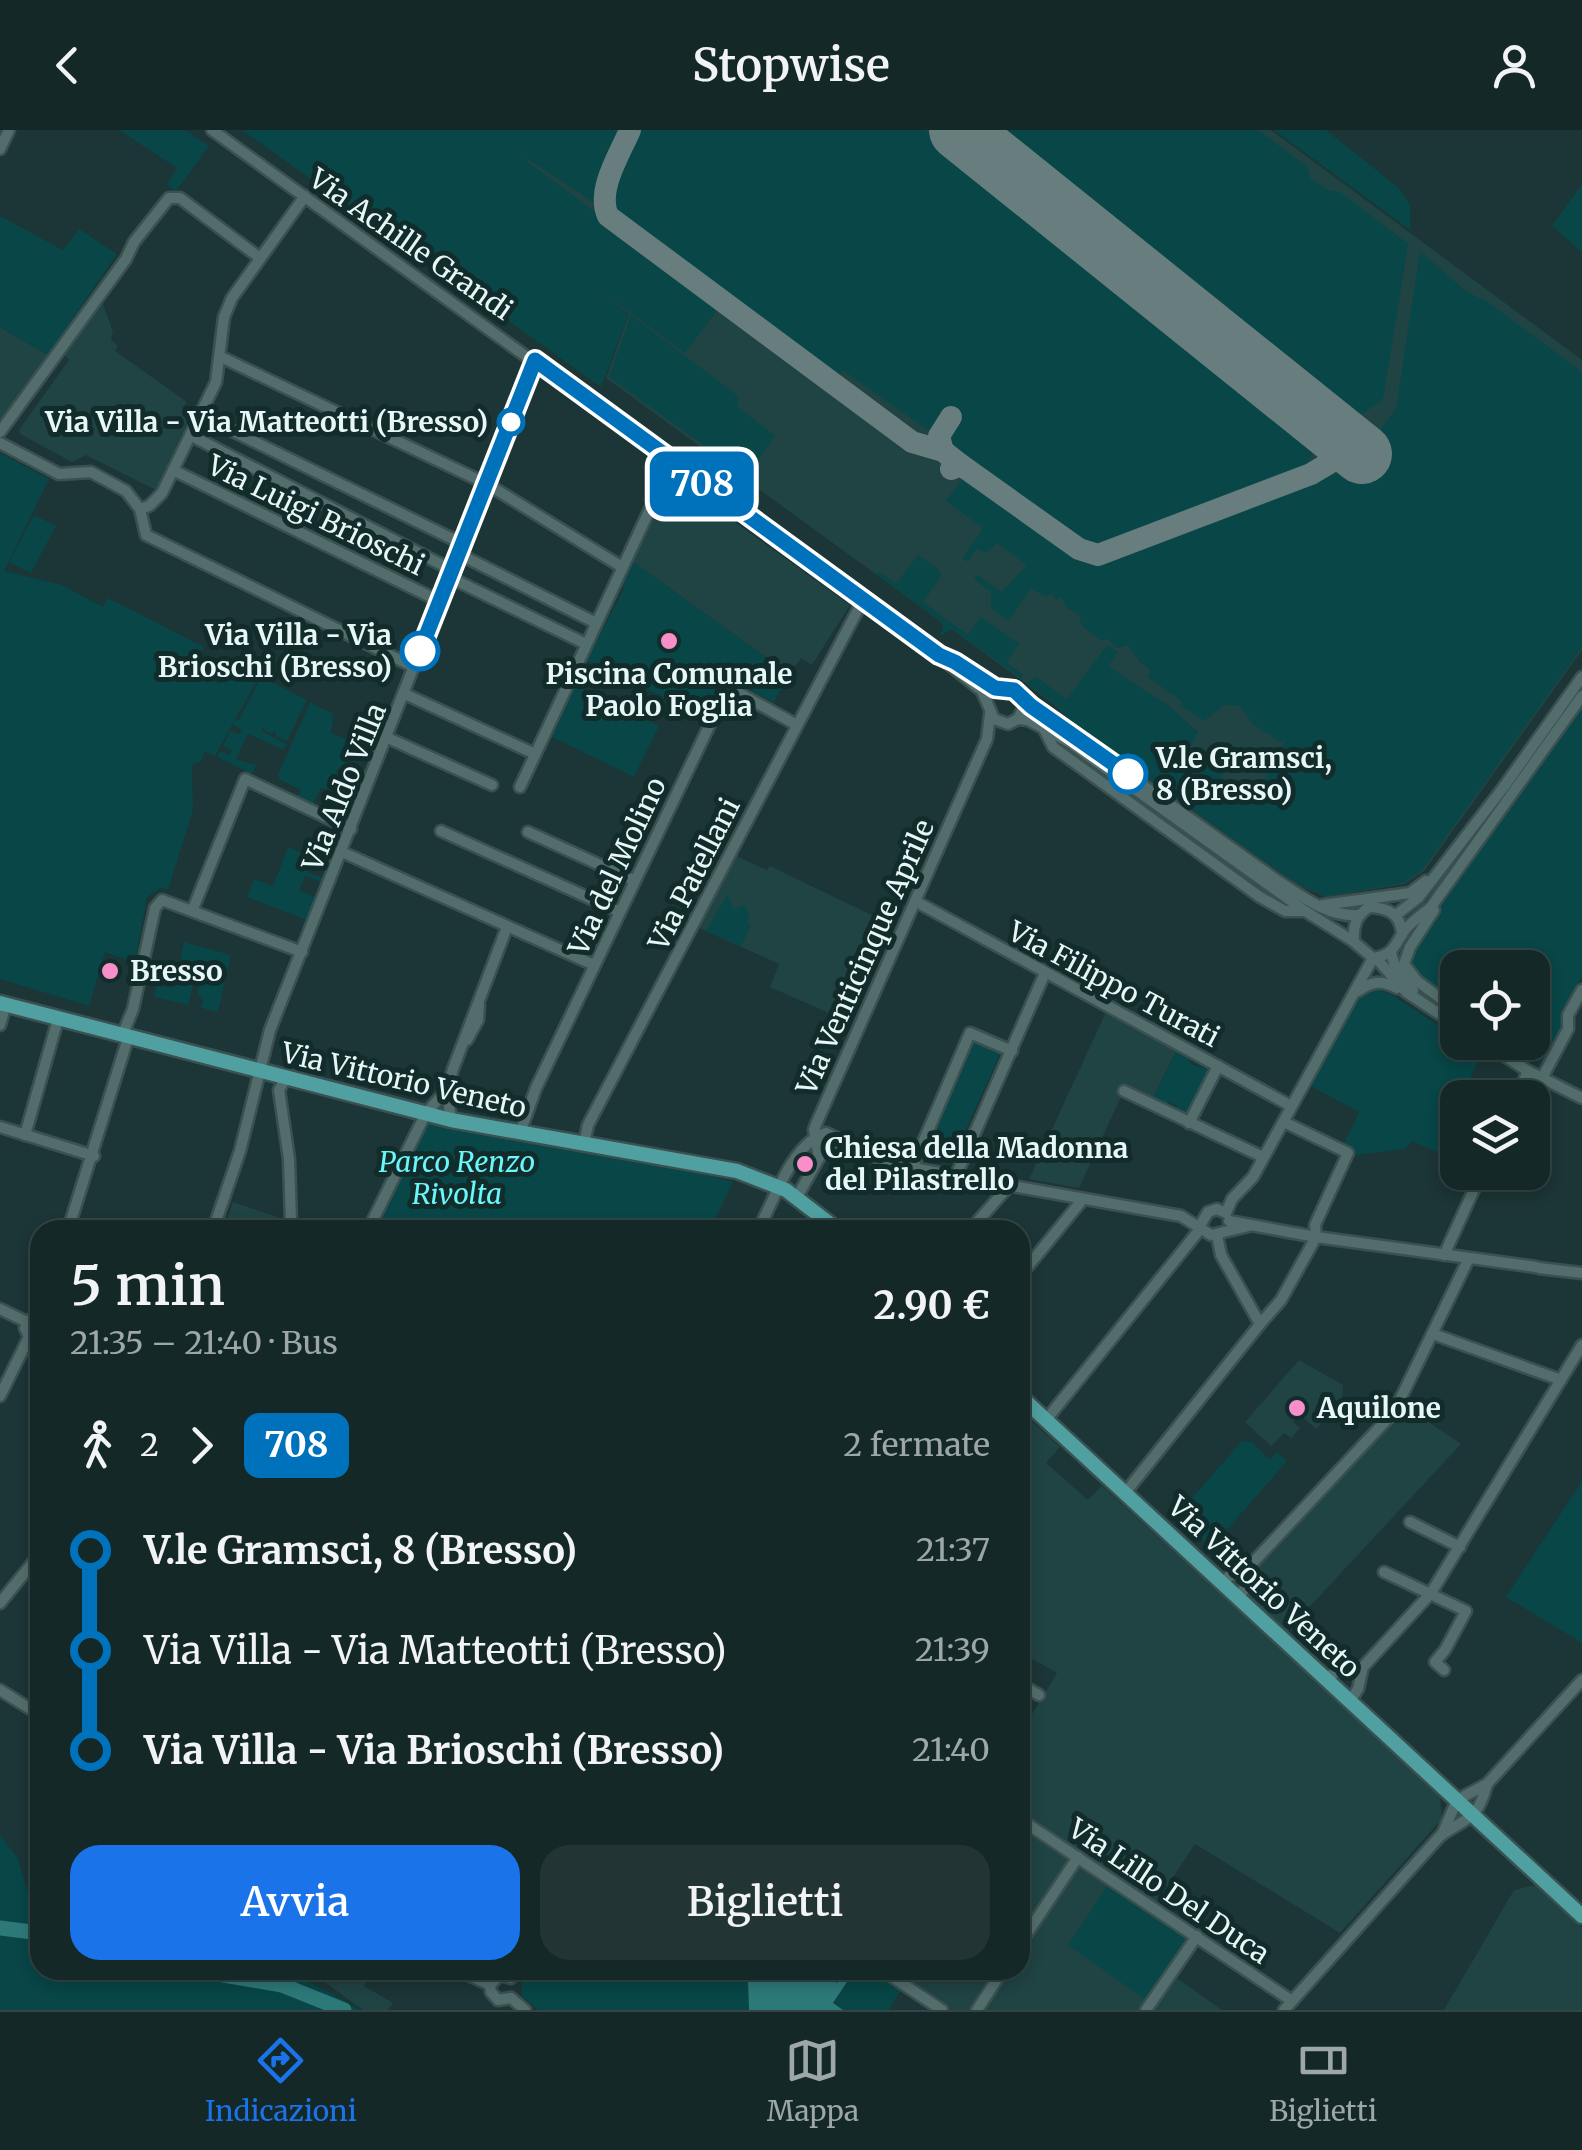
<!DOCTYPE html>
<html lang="it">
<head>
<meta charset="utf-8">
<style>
	:root { --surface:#152828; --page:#223434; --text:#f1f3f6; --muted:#9da6a8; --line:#344445; --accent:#1a73e8 }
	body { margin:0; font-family:Merriweather,serif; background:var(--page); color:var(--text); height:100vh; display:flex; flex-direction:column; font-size:38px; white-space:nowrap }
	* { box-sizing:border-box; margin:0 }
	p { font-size:32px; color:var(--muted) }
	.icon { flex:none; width:55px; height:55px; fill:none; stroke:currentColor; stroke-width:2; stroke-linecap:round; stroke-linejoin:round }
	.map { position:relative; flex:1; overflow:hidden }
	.drawer { position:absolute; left:30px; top:1090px; width:1000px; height:760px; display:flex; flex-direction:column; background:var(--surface); border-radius:30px; box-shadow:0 5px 15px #0003,0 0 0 2px var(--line) }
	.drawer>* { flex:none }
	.badge { padding:0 20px; border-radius:15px; font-size:35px; line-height:65px }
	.fabs { position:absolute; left:1440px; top:820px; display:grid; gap:20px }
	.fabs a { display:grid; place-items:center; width:110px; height:110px; border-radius:20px; background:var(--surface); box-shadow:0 5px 15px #0003,0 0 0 2px var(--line); font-size:50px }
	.map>.badge { position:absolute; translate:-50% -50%; box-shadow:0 0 0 5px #fff }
	.legs { display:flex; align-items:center; gap:15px; height:110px; padding:0 40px; font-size:32px }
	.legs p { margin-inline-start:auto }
	.headline { display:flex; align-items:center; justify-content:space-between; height:170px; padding:0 40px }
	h1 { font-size:55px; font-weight:600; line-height:75px }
	.cta { display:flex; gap:20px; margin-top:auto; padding:20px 40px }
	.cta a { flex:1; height:115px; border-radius:30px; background:var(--accent); color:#fff; font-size:40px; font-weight:600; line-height:115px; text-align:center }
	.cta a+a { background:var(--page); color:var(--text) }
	ul { padding:0 40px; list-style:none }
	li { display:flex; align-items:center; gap:35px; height:100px; font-size:38px }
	li i { display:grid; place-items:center; width:15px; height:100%; margin:0 12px; background:currentColor }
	li i::after { content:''; width:25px; height:25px; margin:-12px; border:8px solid; border-radius:50%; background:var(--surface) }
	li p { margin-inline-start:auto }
	li:first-child i { background:linear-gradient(#0000 50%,currentColor 0) }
	li:last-child i { background:linear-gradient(currentColor 50%,#0000 0) }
	header { display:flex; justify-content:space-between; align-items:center; height:130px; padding:0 40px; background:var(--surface); font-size:45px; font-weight:600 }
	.tab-bar { display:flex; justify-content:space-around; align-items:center; height:140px; border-top:2px solid var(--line); background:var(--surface); font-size:28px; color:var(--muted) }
	.tab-bar a { display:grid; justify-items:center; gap:5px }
	.tab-bar .active { color:var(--accent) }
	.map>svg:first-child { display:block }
	.built { fill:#204344 }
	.green { fill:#084647 }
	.water { fill:#2d797a }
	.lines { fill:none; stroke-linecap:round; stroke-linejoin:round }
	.river { stroke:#2d797a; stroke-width:15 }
	.taxiway { stroke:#687d7e; stroke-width:22 }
	.runway { stroke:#687d7e; stroke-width:60 }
	.minor-casing { stroke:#3a5051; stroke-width:15 }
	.major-casing { stroke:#3a5051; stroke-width:19 }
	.minor { stroke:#536d6d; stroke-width:10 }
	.major { stroke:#50a0a1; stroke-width:14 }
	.line-1-casing { stroke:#fff; stroke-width:22 }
	.line-1 { stroke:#0072bc; stroke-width:15 }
	.stop-1-dot { fill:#fff; stroke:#0072bc; stroke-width:5 }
	.poi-dot { fill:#f98fc9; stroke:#122b2b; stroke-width:4 }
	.labels { text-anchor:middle; stroke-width:10; stroke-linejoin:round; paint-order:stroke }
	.street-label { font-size:28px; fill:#e7f6f6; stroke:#122b2b }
	.stop-label { font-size:28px; font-weight:bold; fill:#e7f6f6; stroke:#122b2b; text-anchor:end }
	.poi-label { font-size:28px; font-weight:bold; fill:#e7f6f6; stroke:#122b2b; text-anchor:start }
	.park-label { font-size:28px; font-style:italic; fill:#6af7fa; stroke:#122b2b }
</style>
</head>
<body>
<header><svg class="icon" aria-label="back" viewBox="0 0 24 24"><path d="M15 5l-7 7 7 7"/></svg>Stopwise<svg class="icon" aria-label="person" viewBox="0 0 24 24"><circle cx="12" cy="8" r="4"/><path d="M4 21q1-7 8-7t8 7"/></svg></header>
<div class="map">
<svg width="1582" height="1880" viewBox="0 0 1582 1880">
	<rect width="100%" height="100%" fill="#1c3536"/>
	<g class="built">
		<polygon points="516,0 1271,0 1582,230 1582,520 1424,741 1405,754 1327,767 1300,757 1079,601 1057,577 1024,552 606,248 629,184 590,153 524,25"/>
		<polygon points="102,171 113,202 111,210 118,216 115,221 187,272 182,278 191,284 156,360 86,325 72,332 20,304 19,300 69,230 65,225"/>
		<polygon points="0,197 48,225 0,290"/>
		<polygon points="674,348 850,475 812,535 801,528 789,544 633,432"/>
		<polygon points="736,726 767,740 770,736 884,791 840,888 770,857 779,834 699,798"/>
		<polygon points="1106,882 1176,921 1152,970 1125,958 1079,1058 1029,1049"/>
		<polygon points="233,1072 280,1088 310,1100 223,1100"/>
		<polygon points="1299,1230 1343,1255 1342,1272 1316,1299 1300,1285 1293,1292 1300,1298 1291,1308 1284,1303 1271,1316 1245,1292"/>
		<polygon points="1406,1277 1461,1314 1275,1514 1440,1667 1442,1689 1340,1803 1195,1714 1156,1773 1113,1745 1147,1870 1158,1875 1177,1848 1222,1880 951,1880 891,1840 1020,1840 1020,1585 1029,1589 1057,1543 1020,1522 1020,1281 1060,1317 1046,1333 1088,1370 1102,1356 1226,1469"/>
		<polygon points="1535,1755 1582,1798 1582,1880 1444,1880 1514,1760"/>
		<polygon points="287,1840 373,1840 364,1856 393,1873 388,1880 363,1880 326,1853"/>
	</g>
	<g class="green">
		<polygon points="119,0 186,0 209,16 176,61 167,55 177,38"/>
		<polygon points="242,0 625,0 594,73 525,27 529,33 721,175 685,223 599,159 629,184 601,257"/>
		<polygon points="634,0 924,0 1307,306 1313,316 1310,330 1299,338 1109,412 1089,414 843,240 837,247 612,83 609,73"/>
		<polygon points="991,0 1258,0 1307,37 1310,48 1329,61 1340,62 1408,114 1383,269 1362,284 1337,278"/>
		<polygon points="1274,0 1326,0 1399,58 1410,75 1410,100"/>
		<polygon points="1582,54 1582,122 1552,96"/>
		<polygon points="0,86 63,120 79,99 117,124 48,225 0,197"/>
		<path d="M1420,122C1438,135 1466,166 1485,170L1582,242V517L1422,740L1403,753L1326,766L1300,755L1270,735L1079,599L1057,576L1027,553L1036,547L1067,569L1107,515L1118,522L1108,536L1169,576L1198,602L1185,627L1223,643L1215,667L1231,675L1242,650L1256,661C1266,651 1279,623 1286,609L1280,612L1252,593L1240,576L1225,574L1204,591L1180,575L1182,571L1148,547L1151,540L1140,532L1128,515L1118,518L1106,508L1102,511L1082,496L1078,483L1068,479L1061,467L1056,470L1052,464L1045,466L1031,459L1008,491L991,478V462L974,449L977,445L1002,462L1027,435L997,413L985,423L977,418L968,432L963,428L983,398L946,371L963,348L1079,430L1094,435L1113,431L1351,338L1396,279Z"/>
		<polygon points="631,185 738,266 738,277 775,306 746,346 609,247"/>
		<polygon points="0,323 49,349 4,441 62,455 103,477 108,468 204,517 202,521 197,520 194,526 208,540 206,547 220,554 228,541 223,538 227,532 233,535 230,545 235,536 258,548 215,626 205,622 200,632 192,635 193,680 168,760 160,758 147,767 135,833 105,822 89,876 0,849"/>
		<polygon points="34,385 56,396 31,443 9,432"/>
		<polygon points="918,425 938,439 941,446 923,472 968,505 981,487 1019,514 1006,532 1023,545 1021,548 952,499 939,507 943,497 940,490 875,444 879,442 896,454"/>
		<polygon points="633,432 789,544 774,573 738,553 730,553 719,561 706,589 648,559 644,565 617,550 618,546 586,530 624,459 621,456"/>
		<polygon points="261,547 307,570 287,611 276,606 275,601 272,604 264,600 265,595 261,601 287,614 284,620 248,604 236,629 256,635 252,644 217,627 220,621 230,625 232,620 223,616 230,601 240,604 242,600 233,595 236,589 239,590"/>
		<polygon points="575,555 659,596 634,647 552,607"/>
		<polygon points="1582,571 1582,846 1560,884 1563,899 1544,933 1508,913 1532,912 1532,838 1458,838 1457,876 1414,843 1409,830 1458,745"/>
		<polygon points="310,572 333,584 331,603 352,612 345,631 366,640 361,651 338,639 335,645 359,658 346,689 340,687 351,661 331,651 326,660 321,658 313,674 297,667 301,660 279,649 278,645"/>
		<polygon points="288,717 318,730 316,734 311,732 307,742 323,748 321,752 305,746 299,760 315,767 307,790 247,767 254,749 273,756"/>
		<polygon points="728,764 733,779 745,775 749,787 747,793 751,795 741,816 706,801"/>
		<polygon points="184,812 231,825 218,882 201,878 203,869 197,864 202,843 197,841 188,875 154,867 157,855 174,858"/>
		<polygon points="1375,859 1391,864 1457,908 1458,912 1464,913 1481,924 1462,967 1458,968 1457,977 1437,1022 1412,1011 1405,1019 1355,1025 1356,1022 1343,1016 1359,982 1309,955 1355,868"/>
		<polygon points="974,910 1001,922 959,1015 931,1007"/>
		<polygon points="1176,921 1189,928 1190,934 1210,940 1186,986 1177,981 1176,975 1170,972 1163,976 1152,970"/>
		<polygon points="428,992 683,1039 733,1052 710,1100 376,1100"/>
		<polygon points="1242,1311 1252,1312 1270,1330 1277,1322 1287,1331 1211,1418 1177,1385"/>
		<polygon points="1582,1351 1582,1513 1506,1467"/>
		<path d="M0,1705L18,1728L27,1760L40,1781V1840H225L246,1847L250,1840C295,1840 322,1858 360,1880H0Z"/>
		<polygon points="1109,1753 1190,1806 1146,1870 1068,1815"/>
		<polygon points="526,1840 752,1840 748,1852 749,1880 538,1880 522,1866 522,1849"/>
		<polygon points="855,1840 871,1840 901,1860 889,1880 843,1880 833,1874"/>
	</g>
	<polygon class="water" points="752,1840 814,1840 837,1853 845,1840 855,1840 833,1873 843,1880 749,1880 748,1852"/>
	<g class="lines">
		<g class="river">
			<polyline points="0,1798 40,1803"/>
			<polyline points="195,1840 282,1855 344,1880"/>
		</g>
		<g class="taxiway">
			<path d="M630,0C620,24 596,60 608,86L912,312L943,321L961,335"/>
			<polyline points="943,321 939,306 951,287"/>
			<polyline points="951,339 961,335 1079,419 1098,425 1311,344 1331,332 1348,313"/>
		</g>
		<polyline class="runway" points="959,0 1362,324"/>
		<g class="minor-casing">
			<g id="minor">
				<polyline points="212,0 910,503 982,561 994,589 1008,594 1018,589 1024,577 1020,566"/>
				<polyline points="0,19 9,0"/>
				<polyline points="221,227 487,354 622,437"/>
				<polyline points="200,285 463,414"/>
				<polyline points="0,302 126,129 134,112 169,68 180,68 260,128"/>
				<polyline points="190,305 452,440"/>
				<polyline points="0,313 59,344 91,342 126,361 140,379 146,405 414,537"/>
				<polyline points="173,340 439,471"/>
				<polyline points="140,379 149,376 162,363 216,252 224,187 232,168 305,66"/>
				<polyline points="459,424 596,493"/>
				<polyline points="449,447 586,514"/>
				<path d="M944,527L995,559L1014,560L1031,576L1278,751C1303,767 1328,787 1358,785"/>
				<polyline points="405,564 535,624"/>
				<polyline points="1018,589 1028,590 1069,612 1305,781 1353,811"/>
				<polyline points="1044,599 1053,617 1260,767 1285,781 1303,781"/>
				<polyline points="388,608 492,655"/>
				<polyline points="520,657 672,332"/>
				<polyline points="441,701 618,781"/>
				<polyline points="528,702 633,750"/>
				<polyline points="342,722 594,835"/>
				<polyline points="915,771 1291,976"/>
				<polyline points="1323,775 1410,763 1426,751"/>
				<polyline points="193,779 245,649 351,699"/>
				<polyline points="1434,780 1410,817 1404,834 1417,851 1458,881"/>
				<polyline points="1396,785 1419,767 1503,658 1582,547"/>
				<path d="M1402,805C1401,784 1389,778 1369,777C1356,786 1353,795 1354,812L1373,828C1394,825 1394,816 1404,801C1411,792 1423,784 1431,777L1582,566"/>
				<polyline points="1391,823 1396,840 1413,860"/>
				<polyline points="1376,828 1406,862 1458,896"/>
				<path d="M1358,861C1372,851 1382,850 1397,858"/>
				<polyline points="0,895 6,874"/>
				<polyline points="122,906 133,879 155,778 162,770 302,822"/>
				<polyline points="467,910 478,890 479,875"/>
				<polyline points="1483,912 1528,941 1582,968"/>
				<polyline points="286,948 279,960 289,1029 291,1092"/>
				<polyline points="1542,948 1568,899 1568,885 1582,860"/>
				<polyline points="1124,961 1263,1027"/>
				<polyline points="1516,968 1528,941"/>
				<polyline points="451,990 447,960 453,939 507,797"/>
				<polyline points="1284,992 1348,1023 1315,1095 1316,1107"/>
				<polyline points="1189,993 1218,936"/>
				<polyline points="0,997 94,1026"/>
				<polyline points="520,1003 536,958 723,567 735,561 797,595"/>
				<polyline points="25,1005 58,889"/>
				<polyline points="818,1013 829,1020 863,1025"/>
				<polyline points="584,1014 588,995 863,470"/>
				<polyline points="912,1038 970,903 1012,921"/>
				<polyline points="955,1048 1045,843"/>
				<polyline points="797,1067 819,1028 814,1000 817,992 987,609 990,584"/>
				<polyline points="1226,1083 1232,1069 1253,1047 1373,828"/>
				<polyline points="1229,1091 1316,1107 1536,1137"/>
				<polyline points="1200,1096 1208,1082 1217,1079 1226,1083"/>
				<polyline points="68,1100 128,908"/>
				<polyline points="213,1100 240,1021 270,900 535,230"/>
				<polyline points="368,1100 426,983 447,960"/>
				<path d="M758,1100C774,1071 792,1013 826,1003L874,1026L912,1038L1181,1086L1211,1105L1249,1096"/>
				<polyline points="970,1100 1008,1057"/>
				<polyline points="1444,1125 1482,1042"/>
				<polyline points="1539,1138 1582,1143"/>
				<polyline points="1020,1146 1083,1069"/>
				<polyline points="0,1179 27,1192"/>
				<polyline points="40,1191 30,1190 25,1198 29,1207 40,1207"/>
				<polyline points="1260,1194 1281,1170 1316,1107"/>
				<polyline points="1433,1204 1561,1250"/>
				<polyline points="0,1266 29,1207"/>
				<polyline points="1046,1290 1201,1098"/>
				<polyline points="1125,1363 1260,1194 1221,1125 1217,1105"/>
				<polyline points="1410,1392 1460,1417"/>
				<polyline points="1246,1440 1394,1282 1469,1128"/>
				<polyline points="1384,1442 1466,1481 1445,1520 1435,1532 1444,1540"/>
				<polyline points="1222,1452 1235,1442 1246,1440"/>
				<polyline points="1239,1468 1249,1450 1246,1440"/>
				<polyline points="0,1473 40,1424"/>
				<polyline points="1325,1548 1339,1541 1363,1537"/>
				<polyline points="1020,1554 1039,1565"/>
				<polyline points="0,1560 40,1585"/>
				<polyline points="1350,1571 1358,1559 1363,1537 1431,1463 1582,1215"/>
				<polyline points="1020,1689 1292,1871"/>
				<polyline points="1442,1705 1457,1670 1487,1654 1582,1550"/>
				<polyline points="1020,1814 1078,1727"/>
				<polyline points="458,1840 490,1855"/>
				<polyline points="882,1840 942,1880"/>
				<polyline points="490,1855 491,1862 498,1870 511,1868"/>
				<polyline points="490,1855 500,1845 511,1848"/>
				<polyline points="511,1868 525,1880"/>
				<polyline points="977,1880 1003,1840"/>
				<polyline points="1146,1880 1197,1806"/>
				<path d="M1284,1880L1441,1705C1469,1687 1478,1689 1487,1654"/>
			</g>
		</g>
		<g class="major-casing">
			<g id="major">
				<polyline points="0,873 451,990 737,1041 786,1060 838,1100"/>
				<polyline points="1020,1266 1582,1786"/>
			</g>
		</g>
		<use href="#minor" class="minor"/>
		<use href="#major" class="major"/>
	</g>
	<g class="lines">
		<g class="line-1-casing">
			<polyline id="line-1" points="420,521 535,230 939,525 955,532 995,558 1014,560 1031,576 1128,644"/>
		</g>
		<use href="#line-1" class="line-1"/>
	</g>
	<g class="stop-1-dot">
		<circle cx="511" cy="292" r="12"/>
		<circle cx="420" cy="521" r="18"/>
		<circle cx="1128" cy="644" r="18"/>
	</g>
	<g class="poi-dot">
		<circle cx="669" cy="511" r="10"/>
		<circle cx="110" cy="841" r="10"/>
		<circle cx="805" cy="1034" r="10"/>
		<circle cx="1297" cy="1278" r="10"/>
	</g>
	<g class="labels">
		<g class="street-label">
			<text transform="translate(411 114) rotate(35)" y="10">Via Achille Grandi</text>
			<text transform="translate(316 385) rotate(26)" y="10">Via Luigi Brioschi</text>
			<text transform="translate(344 657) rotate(-68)" y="10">Via Aldo Villa</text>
			<text transform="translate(617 736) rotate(-65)" y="10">Via del Molino</text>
			<text transform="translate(694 744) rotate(-63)" y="10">Via Patellani</text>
			<text transform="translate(865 827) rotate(-66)" y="10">Via Venticinque Aprile</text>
			<text transform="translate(1114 854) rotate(28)" y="10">Via Filippo Turati</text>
			<text transform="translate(404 950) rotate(13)" y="10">Via Vittorio Veneto</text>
			<text transform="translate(1264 1457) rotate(43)" y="10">Via Vittorio Veneto</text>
			<text transform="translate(1169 1761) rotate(34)" y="10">Via Lillo Del Duca</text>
		</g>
		<g class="stop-label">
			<text x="488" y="302">Via Villa - Via Matteotti (Bresso)</text>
			<text x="392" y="515">Via Villa - Via<tspan x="392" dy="32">Brioschi (Bresso)</tspan></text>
			<text x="1156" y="638" text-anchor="start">V.le Gramsci,<tspan x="1156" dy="32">8 (Bresso)</tspan></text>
		</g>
		<g class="poi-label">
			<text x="669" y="554" text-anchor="middle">Piscina Comunale<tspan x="669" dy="32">Paolo Foglia</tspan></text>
			<text x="130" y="851">Bresso</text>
			<text x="825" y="1028">Chiesa della Madonna<tspan x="825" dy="32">del Pilastrello</tspan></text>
			<text x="1317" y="1288">Aquilone</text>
		</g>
		<g class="park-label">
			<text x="457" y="1042">Parco Renzo<tspan x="457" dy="32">Rivolta</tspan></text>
		</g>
	</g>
</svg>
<div class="fabs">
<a><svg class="icon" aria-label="locate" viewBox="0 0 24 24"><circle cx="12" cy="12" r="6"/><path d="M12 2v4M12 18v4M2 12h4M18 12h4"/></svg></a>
<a><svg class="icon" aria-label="layers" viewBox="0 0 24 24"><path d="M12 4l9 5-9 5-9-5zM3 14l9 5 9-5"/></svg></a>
</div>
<b class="badge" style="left:702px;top:354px;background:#0072bc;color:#fff">708</b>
<section class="drawer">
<div class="headline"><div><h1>5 min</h1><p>21:35 – 21:40 · Bus</p></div><b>2.90 €</b></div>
<div class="legs"><svg class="icon" aria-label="walk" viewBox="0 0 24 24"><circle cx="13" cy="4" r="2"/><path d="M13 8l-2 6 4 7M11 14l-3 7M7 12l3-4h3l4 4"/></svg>2<svg class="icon" aria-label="forward" viewBox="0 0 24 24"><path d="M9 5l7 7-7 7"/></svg><b class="badge" style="background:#0072bc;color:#fff">708</b><p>2 fermate</p></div>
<ul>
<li><i style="color:#0072bc"></i><b>V.le Gramsci, 8 (Bresso)</b><p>21:37</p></li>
<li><i style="color:#0072bc"></i><span>Via Villa - Via Matteotti (Bresso)</span><p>21:39</p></li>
<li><i style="color:#0072bc"></i><b>Via Villa - Via Brioschi (Bresso)</b><p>21:40</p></li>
</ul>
<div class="cta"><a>Avvia</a><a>Biglietti</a></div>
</section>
</div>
<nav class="tab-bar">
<a class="active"><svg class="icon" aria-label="directions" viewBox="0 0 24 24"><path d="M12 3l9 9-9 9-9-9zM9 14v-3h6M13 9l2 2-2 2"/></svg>Indicazioni</a>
<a><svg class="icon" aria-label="map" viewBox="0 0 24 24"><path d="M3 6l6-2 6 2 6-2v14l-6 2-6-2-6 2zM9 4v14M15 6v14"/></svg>Mappa</a>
<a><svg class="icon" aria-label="tickets" viewBox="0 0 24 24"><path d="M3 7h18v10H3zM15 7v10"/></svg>Biglietti</a>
</nav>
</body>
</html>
